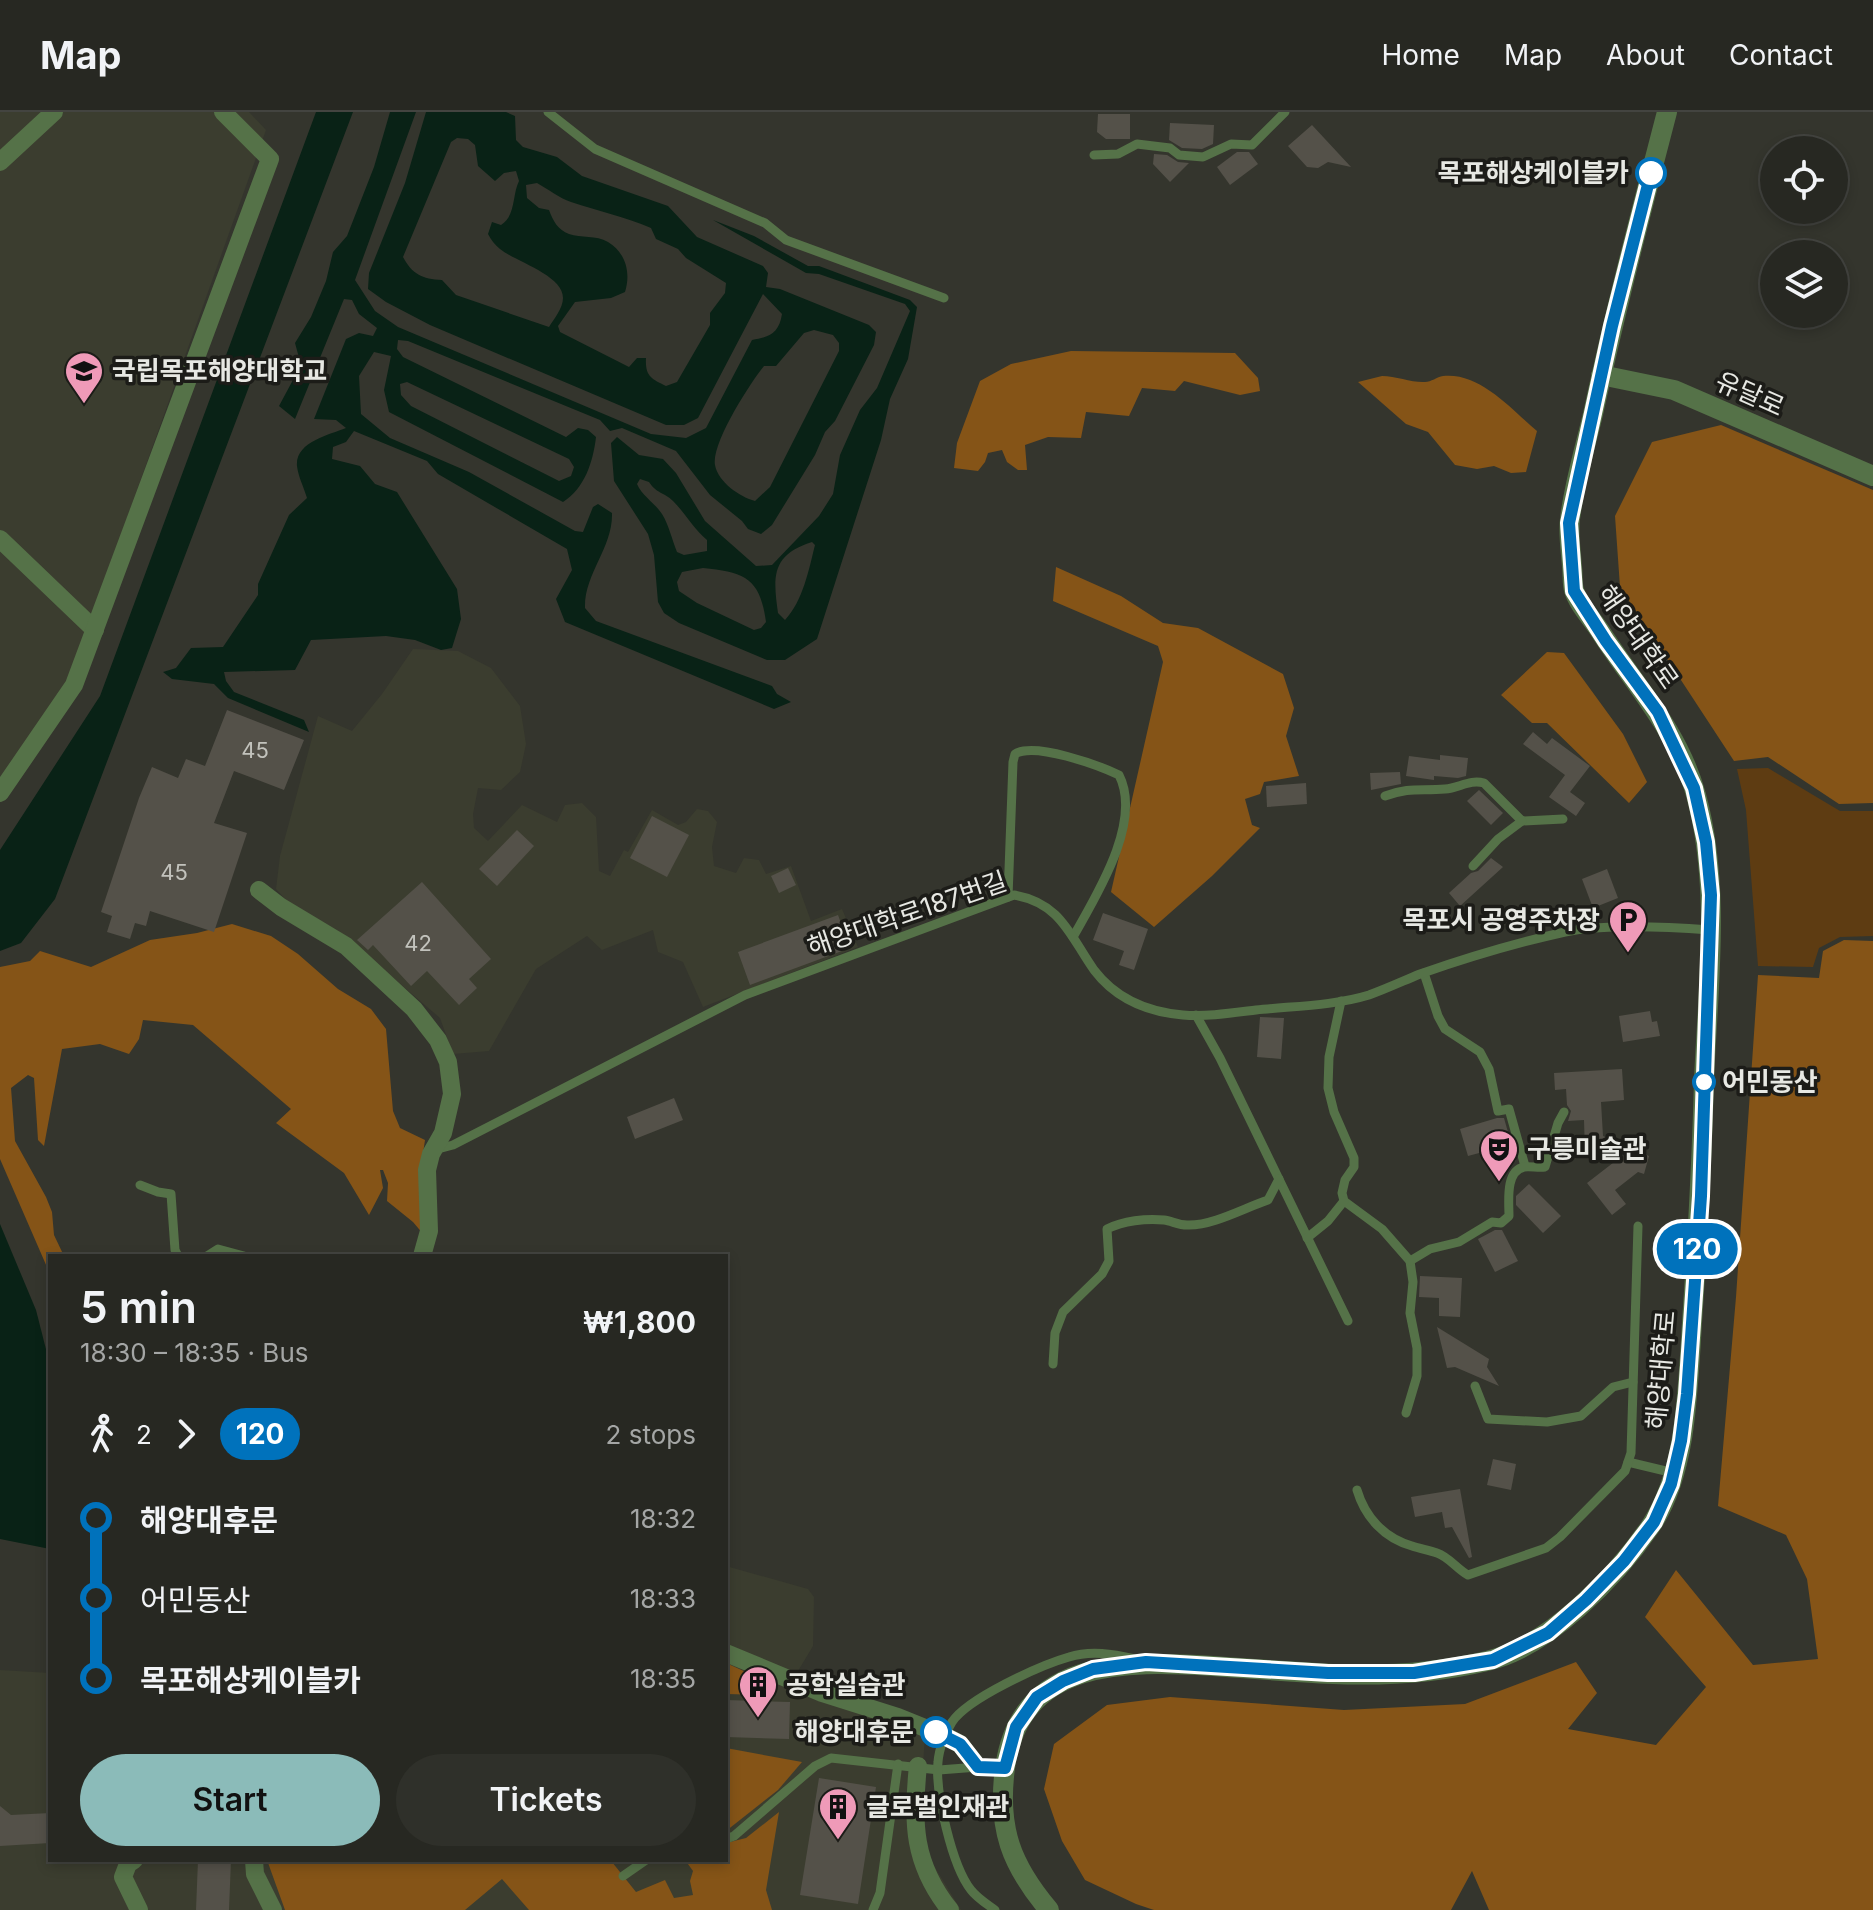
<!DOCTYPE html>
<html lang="en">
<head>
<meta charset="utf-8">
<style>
	:root { --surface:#272822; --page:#2f302a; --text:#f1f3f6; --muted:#a4a6a5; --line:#434440; --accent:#8bbbb9 }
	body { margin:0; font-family:Inter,"Noto Sans KR",sans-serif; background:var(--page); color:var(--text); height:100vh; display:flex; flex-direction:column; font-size:30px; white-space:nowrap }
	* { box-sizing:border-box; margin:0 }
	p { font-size:26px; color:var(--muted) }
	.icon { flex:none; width:44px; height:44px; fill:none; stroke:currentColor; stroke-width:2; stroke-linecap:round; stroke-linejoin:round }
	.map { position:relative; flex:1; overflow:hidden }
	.side { position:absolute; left:48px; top:1142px; width:680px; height:608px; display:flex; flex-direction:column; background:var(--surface); border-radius:0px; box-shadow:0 4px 12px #0003,0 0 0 2px var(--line) }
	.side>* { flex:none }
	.badge { padding:0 16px; border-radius:26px; font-size:28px; line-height:52px }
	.tools { position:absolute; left:1760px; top:24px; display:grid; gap:16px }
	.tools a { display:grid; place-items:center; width:88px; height:88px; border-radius:50%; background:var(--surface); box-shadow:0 4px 12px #0003,0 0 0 2px var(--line); font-size:40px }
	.map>.badge { position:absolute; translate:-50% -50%; box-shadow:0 0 0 4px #fff }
	.legs { display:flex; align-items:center; gap:12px; height:88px; padding:0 32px; font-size:26px }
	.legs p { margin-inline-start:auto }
	.head { display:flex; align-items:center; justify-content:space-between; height:136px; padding:0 32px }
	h1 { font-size:44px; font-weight:600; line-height:60px }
	.button { display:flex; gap:16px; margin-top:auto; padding:16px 32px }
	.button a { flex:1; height:92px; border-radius:48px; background:var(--accent); color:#111; font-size:32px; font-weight:600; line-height:92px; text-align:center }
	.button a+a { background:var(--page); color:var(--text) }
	ul { padding:0 32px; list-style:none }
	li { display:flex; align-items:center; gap:28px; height:80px; font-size:30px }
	li i { display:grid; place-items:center; width:12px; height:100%; margin:0 10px; background:currentColor }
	li i::after { content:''; width:20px; height:20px; margin:-10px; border:6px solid; border-radius:50%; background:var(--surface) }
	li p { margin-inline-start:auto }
	li:first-child i { background:linear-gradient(#0000 50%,currentColor 0) }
	li:last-child i { background:linear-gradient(currentColor 50%,#0000 0) }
	header { display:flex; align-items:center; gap:48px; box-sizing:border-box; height:112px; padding:0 40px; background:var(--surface); border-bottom:2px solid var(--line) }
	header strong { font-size:38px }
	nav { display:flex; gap:44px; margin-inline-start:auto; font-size:28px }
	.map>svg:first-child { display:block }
	.built { fill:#3b3d2f }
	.green { fill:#5e3c12 }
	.forest { fill:#855417 }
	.water { fill:#092216; fill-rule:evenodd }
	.building { fill:#545149 }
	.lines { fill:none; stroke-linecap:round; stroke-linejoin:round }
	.service { stroke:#557248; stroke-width:9 }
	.minor { stroke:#557248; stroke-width:18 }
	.tertiary { stroke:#557248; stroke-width:20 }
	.line-1-casing { stroke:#fff; stroke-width:18 }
	.line-1 { stroke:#0072bc; stroke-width:12 }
	.stop-1-dot { fill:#fff; stroke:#0072bc; stroke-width:4 }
	.labels { text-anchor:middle; stroke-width:7; stroke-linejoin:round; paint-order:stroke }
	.number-label { font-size:22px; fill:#c2c2bc }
	.stop-label { font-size:26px; font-weight:bold; fill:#e7e8e3; stroke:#1c1c18; text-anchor:end }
	.poi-label { font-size:26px; font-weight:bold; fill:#e7e8e3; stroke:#1c1c18; text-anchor:start }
	.street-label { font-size:26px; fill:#e7e8e3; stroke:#1c1c18 }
</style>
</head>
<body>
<header>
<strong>Map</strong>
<nav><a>Home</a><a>Map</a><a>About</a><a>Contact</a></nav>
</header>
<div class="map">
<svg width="1873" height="1798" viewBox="0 0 1873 1798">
	<rect width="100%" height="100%" fill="#34352d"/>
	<g class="built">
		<polygon points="0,0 249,0 266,18 69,568 0,671"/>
		<polygon points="413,537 458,539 491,556 520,594 526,632 520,660 501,678 478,676 473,702 474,716 488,729 522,693 557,710 565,693 582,691 596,705 599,759 610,764 624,738 628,740 652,698 678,713 686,710 697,697 708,699 717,710 712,735 714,754 736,761 744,746 759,748 766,762 791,754 811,809 842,797 858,835 703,895 683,850 658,840 653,818 602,838 587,824 536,857 489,939 453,942 440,906 337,818 289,791 276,777 280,744 318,604 352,619 382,582"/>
		<polygon points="726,1454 808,1477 814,1485 813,1534 798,1559 798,1580 925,1622 921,1688 923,1736 961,1798 0,1798 0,1558 50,1561 50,1748 726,1748"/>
	</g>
	<polygon class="green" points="1768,656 1840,699 1873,699 1873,824 1840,825 1819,836 1813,855 1758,854 1746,698 1737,657"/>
	<g class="forest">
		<polygon points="1071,239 1235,241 1258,266 1260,279 1240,283 1184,269 1175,279 1142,276 1129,304 1086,300 1081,326 1048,325 1025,333 1027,358 1018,358 1007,350 1002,338 988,341 985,350 978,359 954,356 957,331 980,269 1011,252"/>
		<path d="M1382,264C1396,264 1413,271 1425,270C1431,270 1437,265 1443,264C1480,260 1511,297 1537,319L1526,360L1511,361L1494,354L1477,357L1455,353L1428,320L1406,312L1358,270Z"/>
		<polygon points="1721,313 1873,378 1873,691 1839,692 1768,645 1734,649 1620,475 1615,404 1652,330"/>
		<polygon points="1056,455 1121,484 1163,511 1198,516 1283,562 1294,596 1286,624 1299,664 1264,670 1260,682 1245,687 1252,713 1260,716 1212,764 1154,815 1111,780 1163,550 1158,534 1053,489"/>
		<polygon points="1547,540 1564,541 1623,622 1647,670 1629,691 1547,611 1532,611 1501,583"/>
		<polygon points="232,812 271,824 298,842 338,877 371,897 386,917 393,999 400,1016 425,1028 422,1048 424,1123 413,1110 387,1089 388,1071 383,1058 380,1058 383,1076 369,1103 344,1061 276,1011 291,997 193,913 143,908 139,927 129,942 100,932 62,937 44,1034 38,1028 34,966 28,963 11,976 15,1029 46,1085 52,1100 54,1123 64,1144 50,1144 50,1162 0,1047 0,855 30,849 40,839 91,855 150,828 197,821"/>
		<polygon points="1844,828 1873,829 1873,1798 1489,1798 1472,1759 1451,1798 1154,1798 1136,1792 1085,1768 1062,1729 1044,1677 1054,1632 1107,1593 1170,1585 1344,1598 1465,1592 1576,1550 1597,1581 1568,1617 1656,1633 1706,1575 1645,1505 1676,1458 1753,1553 1818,1547 1807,1467 1786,1423 1718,1394 1736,1185 1758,863 1819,866 1823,839"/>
		<polygon points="726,1551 768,1570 767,1583 726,1582"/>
		<polygon points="726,1636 802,1650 778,1678 726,1719"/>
		<polygon points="779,1700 766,1778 772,1798 529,1798 502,1767 465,1798 285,1798 267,1748 613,1748 612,1750 636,1780 665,1768 674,1786 693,1783 690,1769 693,1759 685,1748 726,1748 726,1731 746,1726"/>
	</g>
	<g class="water">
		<polygon points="316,0 353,0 55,787 21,831 0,839 0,738 100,584"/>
		<path d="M390,0H416L355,168L375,199L398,215L651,322L686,326L706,316L752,228C770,225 779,221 782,202L763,182L698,306L684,313H666L430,213L386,190L368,177L369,161L405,71L426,0H506L515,4L516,28L523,35L557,45L582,64L668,94L697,125L763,154L768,161L766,175L780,177L869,213L876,220L874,233L835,309L825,320L815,343L772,413L761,422L748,417L742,409L710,383L676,339L622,316L610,319L600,308L408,229L398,228L397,237L403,245L566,325L578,316L588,318L596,325C593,350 585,376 563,390L389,300L384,278L391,244L374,240L359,264L361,302L390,326L469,360L575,419L583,420L593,395L598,392L612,401C613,436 584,462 585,496L596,509L772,574L777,582L791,590L774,597L565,510L556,487L572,458L567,437L438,362L427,349L354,319L346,330L333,335L332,347L360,354L375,372L397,380L457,477L461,507L452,536L441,538L415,528L386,524L311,528L295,558L224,560L226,569L234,580L304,608L309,620L228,586L214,572L172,567L163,560L176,556L191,536L223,535L258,483V472L289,403L307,386C304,376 298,364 297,354C295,330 329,323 346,316L336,308L314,307L346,227L359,221L373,224L377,216L359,202L352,188L344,187L295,307L279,294L301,253L295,231L311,205L326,169L333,140L347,124L374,55ZM457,26L468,27L475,33L478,54L495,69L504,61L516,59L519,69C512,83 516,104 501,113L492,110L488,122C491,128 495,133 500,137C516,150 563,163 563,186C563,196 554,207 549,215L456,183L442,168C422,167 412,162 403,145L451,30ZM537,71C548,77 559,86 571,90C598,99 625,105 651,116L656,127L678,137L686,146L726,171L725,181L710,201V213L677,270L666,274C651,267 645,264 646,246H637L629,255L560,220L558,214L575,190L611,186L625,180C631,161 626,141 608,130C596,123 581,126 569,122C558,118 553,109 549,98L539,96L527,86L526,73ZM814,218L833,223L839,231V239L770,375L755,389C740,385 718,370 715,353C711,332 750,271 764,254H776L804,221ZM407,270L569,347L574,355L571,364L559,369L411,294L401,283L400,272Z"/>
		<path d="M713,108L754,124L808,154H819L910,188L917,195L908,247L890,287L881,328L817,527L785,548H767L679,511L664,501L658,490L654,443L648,422L614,369L611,331L617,325L639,343L663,347L676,361L705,409L756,454L772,453L819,404L833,382L840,343L860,298L877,276L910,199L905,192L819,162L806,161ZM640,367L649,370C657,382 664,380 673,389C686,402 692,415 707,428V439L684,443L677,440C672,428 669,413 662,402C655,391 642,384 637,372ZM812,430L815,433C809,457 803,489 785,508L778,501C773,465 771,443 812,430ZM703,456C745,460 760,466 766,510L761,516L754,518L697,491L679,479L677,470L682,460Z"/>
		<polygon points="0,1112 36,1198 50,1253 50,1437 0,1427"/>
	</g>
	<g class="building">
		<polygon points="1098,2 1130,2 1130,27 1106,27 1097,20"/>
		<polygon points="1170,11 1214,13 1213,32 1202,37 1182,36 1169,28"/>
		<polygon points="1312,13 1351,55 1328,50 1318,56 1307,55 1288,34"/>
		<polygon points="1237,40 1249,40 1258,52 1230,73 1217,55"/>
		<polygon points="1154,42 1167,43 1178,50 1189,51 1170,70 1153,52"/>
		<polygon points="227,598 304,628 284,678 234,659 214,711 247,721 214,820 150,799 146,814 135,811 130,827 107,820 112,804 101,800 139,686 152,655 178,666 186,647 205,654"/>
		<polygon points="1533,620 1547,632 1552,626 1590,654 1570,680 1585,691 1576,704 1549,685 1565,663 1523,632"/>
		<polygon points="1440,643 1468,646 1466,664 1458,666 1434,664 1434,668 1406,664 1409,644 1440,648"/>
		<polygon points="1400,660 1401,672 1371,678 1370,661"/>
		<polygon points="1306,671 1307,692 1267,695 1266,674"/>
		<polygon points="1479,678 1503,701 1491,713 1467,689"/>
		<polygon points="652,704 689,723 667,765 630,746"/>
		<polygon points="517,718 534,734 497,774 479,757"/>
		<polygon points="1491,746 1503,755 1460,794 1449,781 1471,761 1478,759"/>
		<polygon points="788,756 796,773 779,781 771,764"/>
		<polygon points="1607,757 1618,786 1593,796 1582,767"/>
		<polygon points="422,770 491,847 469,867 477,876 459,893 427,859 411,874 373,833 368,838 357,828"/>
		<polygon points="1103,801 1148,817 1134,858 1119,853 1124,839 1093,828"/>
		<polygon points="838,803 850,836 750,873 738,840"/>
		<polygon points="1650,899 1652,910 1657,909 1660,924 1623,930 1619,904"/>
		<polygon points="1260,905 1284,906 1281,947 1257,945"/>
		<polygon points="1622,957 1624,988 1601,990 1603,1024 1649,1044 1644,1062 1638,1060 1615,1078 1626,1092 1612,1103 1587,1071 1631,1037 1585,1040 1584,1008 1568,1009 1571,999 1567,993 1566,977 1555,978 1554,961"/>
		<polygon points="674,986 683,1008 635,1027 627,1005"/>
		<polygon points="1497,1006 1504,1006 1516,1049 1499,1054 1494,1037 1468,1044 1460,1017"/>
		<polygon points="1529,1072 1561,1104 1543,1121 1516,1093 1516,1084"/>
		<polygon points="1495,1118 1502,1118 1518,1149 1495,1160 1478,1127"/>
		<polygon points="1420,1164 1462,1166 1460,1205 1439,1204 1439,1186 1419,1185"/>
		<polygon points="1437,1215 1489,1247 1487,1255 1499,1274 1455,1255 1447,1256"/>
		<polygon points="1493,1347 1516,1352 1511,1378 1487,1373"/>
		<polygon points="1460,1377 1472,1445 1469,1446 1452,1415 1445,1416 1442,1400 1415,1405 1411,1385"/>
		<polygon points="726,1588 790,1590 789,1627 726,1625"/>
		<polygon points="819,1666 876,1675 858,1792 800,1783"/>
		<polygon points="0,1694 11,1703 50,1701 50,1731 0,1734"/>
		<polygon points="198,1748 231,1748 229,1798 196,1798"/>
	</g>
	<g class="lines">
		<g class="service">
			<polyline points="548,0 595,37 765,111 786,128 944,186"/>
			<polyline points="1094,43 1118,42 1137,32 1170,36 1179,43 1203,45 1231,32 1252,33 1285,0"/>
			<path d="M1385,684C1410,675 1420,679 1445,677C1459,676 1470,667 1484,671L1522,709L1563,707"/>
			<polyline points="1473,754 1498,727 1522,709"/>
			<path d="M1008,785L1013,650L1015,642C1035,630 1098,653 1119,663C1143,710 1096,784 1073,825"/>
			<polyline points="1424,861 1438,904 1445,917 1480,940 1489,957 1498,999 1509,997 1525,1054"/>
			<polyline points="1341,889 1329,945 1328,976 1334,1000 1354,1046 1354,1055 1345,1068 1342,1081 1344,1089 1382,1117 1410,1149 1413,1170 1410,1201 1417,1236 1417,1264 1406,1301"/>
			<polyline points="1196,903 1220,946 1348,1209"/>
			<path d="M434,1038L453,1033L745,883L1014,783C1061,791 1070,824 1094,858C1116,887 1148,900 1183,903C1206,905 1232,901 1256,898C1293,894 1333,894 1369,883C1386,877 1403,869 1420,862C1463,847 1520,830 1565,820C1605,812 1669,815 1710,818"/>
			<polyline points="140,1073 158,1080 171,1082 175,1138 178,1144"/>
			<polyline points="1307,1126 1328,1109 1344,1089"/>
			<polyline points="207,1144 218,1137 244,1144"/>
			<path d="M1410,1149L1430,1137L1459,1130L1492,1110L1501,1111L1509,1104C1509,1090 1505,1059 1524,1055C1530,1054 1538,1056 1545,1055L1558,1011L1564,1000"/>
			<path d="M1053,1252L1055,1221L1063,1200L1102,1162L1109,1149L1107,1117C1123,1109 1146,1106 1164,1108C1172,1109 1180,1114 1189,1113C1214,1113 1244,1096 1268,1088L1279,1067"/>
			<polyline points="1475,1274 1488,1307 1547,1310 1581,1304 1613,1275 1633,1270"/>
			<polyline points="1628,1350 1674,1361"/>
			<path d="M1357,1378C1365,1405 1384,1426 1412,1434C1421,1437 1429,1438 1437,1441C1449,1445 1457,1457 1468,1463L1546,1436L1560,1425L1625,1359L1631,1341L1638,1114"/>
			<polyline points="726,1727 734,1724 815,1654 831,1646 939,1658 978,1655 1005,1656"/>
			<polyline points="623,1764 646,1748"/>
			<polyline points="873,1798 880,1781 898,1652"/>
			<path d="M995,1798C987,1792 977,1786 971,1778C952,1754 935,1680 938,1650C939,1637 945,1621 952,1610C968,1586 1041,1553 1069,1545C1091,1538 1113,1542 1135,1547"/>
		</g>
		<g class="minor">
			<polyline points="0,50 54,0"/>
			<polyline points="0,427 95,518"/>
			<polyline points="0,681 74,573 270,47 223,0"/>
			<polyline points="259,778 281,795 346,834 414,897 438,928 448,950 452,982 443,1021 431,1042 427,1058 429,1119 422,1144"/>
			<polyline points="726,1541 822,1581 898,1605 945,1624 960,1632 978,1655"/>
			<path d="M918,1654C912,1710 913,1752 950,1798"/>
			<polyline points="134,1748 128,1752 123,1765 139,1798"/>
			<polyline points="254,1748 255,1762 273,1798"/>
		</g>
		<g class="tertiary">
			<polyline points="1601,263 1674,278 1873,364"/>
			<path d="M1049,1798C1011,1753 997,1716 1005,1656C1020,1545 1127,1549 1213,1554C1253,1557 1293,1560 1333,1562C1384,1564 1437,1561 1487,1549C1548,1535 1616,1465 1650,1415C1668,1389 1677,1356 1682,1326C1689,1282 1690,1238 1693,1195C1698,1119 1702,1044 1704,968C1708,873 1721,775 1696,683C1679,620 1634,572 1600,519C1592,507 1578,492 1574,478C1572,471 1573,462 1572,455C1571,439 1568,422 1570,407C1574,372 1585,336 1593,302C1615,200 1641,100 1667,0"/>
		</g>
	</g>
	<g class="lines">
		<g class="line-1-casing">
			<polyline id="line-1" points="936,1620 960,1632 978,1655 1005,1656 1016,1615 1037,1585 1063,1569 1093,1557 1146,1550 1328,1561 1414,1561 1493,1548 1548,1521 1586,1488 1624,1449 1654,1410 1671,1372 1681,1329 1687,1282 1701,1084 1711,783 1706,730 1694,676 1658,600 1606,529 1574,479 1569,411 1612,214 1651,61"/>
		</g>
		<use href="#line-1" class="line-1"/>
	</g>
	<defs>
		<g id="university-pin" transform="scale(2)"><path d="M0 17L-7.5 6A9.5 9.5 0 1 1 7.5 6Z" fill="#ef9ab8" stroke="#1c1c18"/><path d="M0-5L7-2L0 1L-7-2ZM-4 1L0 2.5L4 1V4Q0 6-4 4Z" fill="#111"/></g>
		<g id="parking-pin" transform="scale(2)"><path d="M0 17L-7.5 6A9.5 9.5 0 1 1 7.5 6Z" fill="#ef9ab8" stroke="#1c1c18"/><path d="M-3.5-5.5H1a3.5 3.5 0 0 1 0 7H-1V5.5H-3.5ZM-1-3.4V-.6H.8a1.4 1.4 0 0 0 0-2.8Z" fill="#111"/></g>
		<g id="theatre-pin" transform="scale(2)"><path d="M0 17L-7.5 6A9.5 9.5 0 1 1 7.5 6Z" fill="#ef9ab8" stroke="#1c1c18"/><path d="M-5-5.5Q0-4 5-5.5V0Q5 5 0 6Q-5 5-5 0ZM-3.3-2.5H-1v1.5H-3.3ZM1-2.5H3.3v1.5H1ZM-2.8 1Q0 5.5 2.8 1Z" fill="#111"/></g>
		<g id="building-pin" transform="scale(2)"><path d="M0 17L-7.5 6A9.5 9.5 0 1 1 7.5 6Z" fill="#ef9ab8" stroke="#1c1c18"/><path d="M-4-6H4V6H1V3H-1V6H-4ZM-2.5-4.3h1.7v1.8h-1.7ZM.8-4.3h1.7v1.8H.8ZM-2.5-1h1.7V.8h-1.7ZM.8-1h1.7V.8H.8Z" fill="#111"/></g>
	</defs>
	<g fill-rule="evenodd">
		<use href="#university-pin" x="84" y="259"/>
		<use href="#parking-pin" x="1628" y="808"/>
		<use href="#theatre-pin" x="1499" y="1037"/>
		<use href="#building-pin" x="758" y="1573"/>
		<use href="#building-pin" x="838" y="1695"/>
	</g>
	<g class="stop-1-dot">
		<circle cx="1651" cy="61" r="14"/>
		<circle cx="1704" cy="970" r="10"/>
		<circle cx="936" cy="1620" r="14"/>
	</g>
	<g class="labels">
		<g class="number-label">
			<text x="255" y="646">45</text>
			<text x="174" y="768">45</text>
			<text x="418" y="839">42</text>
		</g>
		<g class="stop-label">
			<text x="1629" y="70">목포해상케이블카</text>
			<text x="1722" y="979" text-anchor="start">어민동산</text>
			<text x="914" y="1629">해양대후문</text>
		</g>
		<g class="poi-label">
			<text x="112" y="268">국립목포해양대학교</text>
			<text x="1600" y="817" text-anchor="end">목포시 공영주차장</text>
			<text x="1527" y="1046">구릉미술관</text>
			<text x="786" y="1582">공학실습관</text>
			<text x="866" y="1704">글로벌인재관</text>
		</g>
		<g class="street-label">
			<text transform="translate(1750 282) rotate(24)" y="9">유달로</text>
			<text transform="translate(1638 525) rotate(55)" y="9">해양대학로</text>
			<text transform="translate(907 802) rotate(-19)" y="9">해양대학로187번길</text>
			<text transform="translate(1661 1258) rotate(-85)" y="9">해양대학로</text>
		</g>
	</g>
</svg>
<div class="tools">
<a><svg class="icon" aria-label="locate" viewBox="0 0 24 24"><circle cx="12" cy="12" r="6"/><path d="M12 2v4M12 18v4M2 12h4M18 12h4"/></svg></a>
<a><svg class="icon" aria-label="layers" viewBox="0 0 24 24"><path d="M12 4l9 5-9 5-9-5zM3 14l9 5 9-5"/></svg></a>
</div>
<b class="badge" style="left:1697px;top:1137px;background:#0072bc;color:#fff">120</b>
<section class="side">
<div class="head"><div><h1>5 min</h1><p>18:30 – 18:35 · Bus</p></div><b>₩1,800</b></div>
<div class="legs"><svg class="icon" aria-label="walk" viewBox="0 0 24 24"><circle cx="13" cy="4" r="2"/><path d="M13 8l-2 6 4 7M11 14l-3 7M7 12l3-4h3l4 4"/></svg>2<svg class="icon" aria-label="forward" viewBox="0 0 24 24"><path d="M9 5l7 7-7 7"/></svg><b class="badge" style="background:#0072bc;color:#fff">120</b><p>2 stops</p></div>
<ul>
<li><i style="color:#0072bc"></i><b>해양대후문</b><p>18:32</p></li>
<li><i style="color:#0072bc"></i><span>어민동산</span><p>18:33</p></li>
<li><i style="color:#0072bc"></i><b>목포해상케이블카</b><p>18:35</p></li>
</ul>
<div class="button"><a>Start</a><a>Tickets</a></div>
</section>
</div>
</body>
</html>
